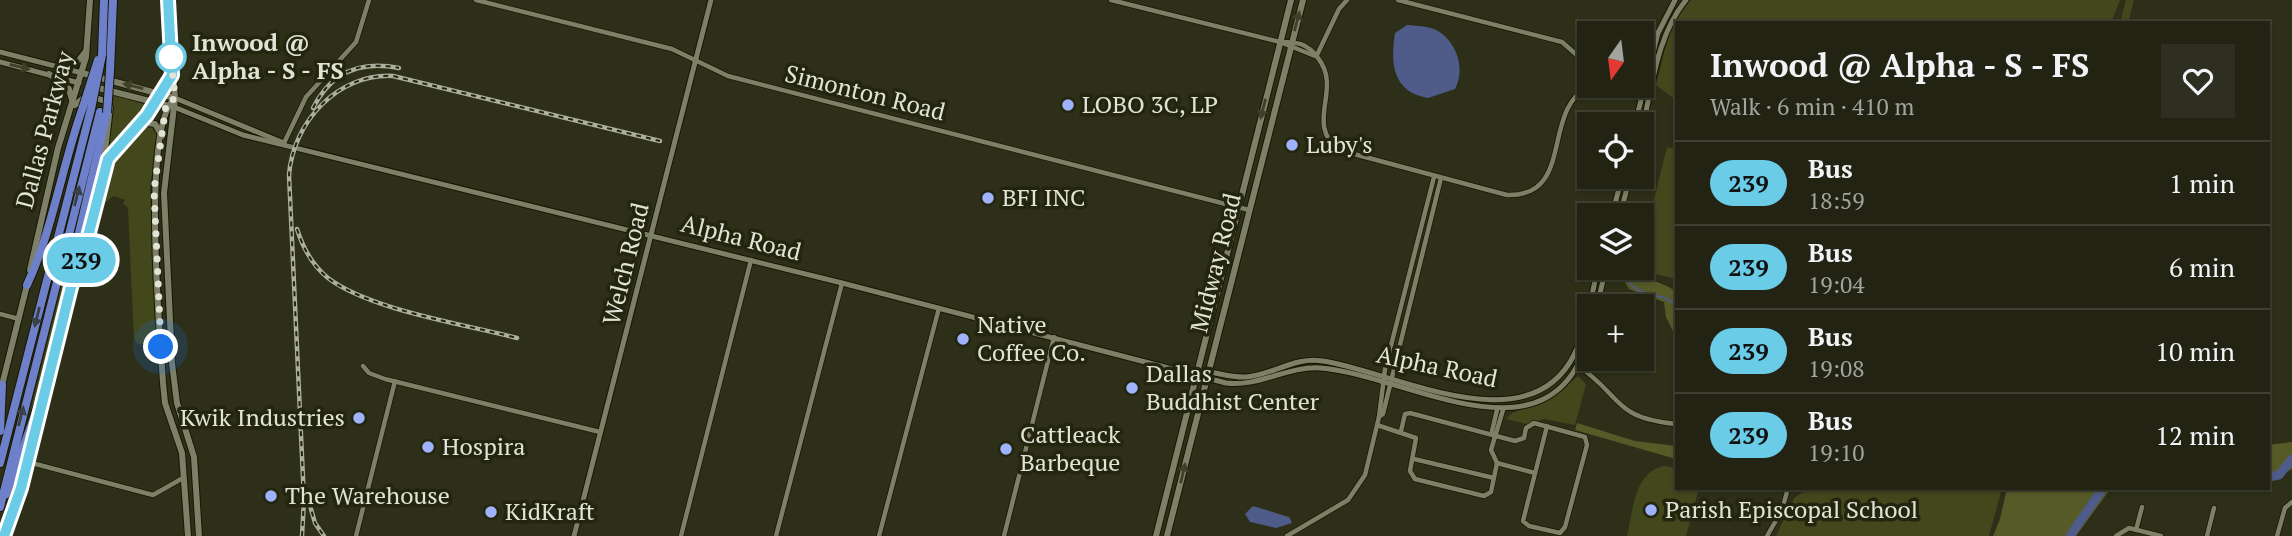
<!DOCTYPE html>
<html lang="en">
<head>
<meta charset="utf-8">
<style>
	:root { --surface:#222312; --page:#2e2f20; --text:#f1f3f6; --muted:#a2a49f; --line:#3f4032 }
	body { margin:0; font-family:"PT Serif",serif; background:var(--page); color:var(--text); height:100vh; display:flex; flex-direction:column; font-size:26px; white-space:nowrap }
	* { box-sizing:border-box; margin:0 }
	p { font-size:23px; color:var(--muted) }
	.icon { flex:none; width:38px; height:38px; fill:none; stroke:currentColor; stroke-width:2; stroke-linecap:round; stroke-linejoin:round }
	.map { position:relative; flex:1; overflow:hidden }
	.side { position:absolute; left:1675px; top:21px; width:595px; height:469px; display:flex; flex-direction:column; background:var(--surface); border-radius:0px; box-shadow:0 2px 5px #0004,0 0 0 2px var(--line) }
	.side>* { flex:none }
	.badge { padding:0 14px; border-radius:23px; font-size:24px; line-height:46px }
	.needle { width:46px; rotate:194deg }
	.controls { position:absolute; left:1577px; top:21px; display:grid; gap:14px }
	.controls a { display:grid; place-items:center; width:77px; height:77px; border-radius:0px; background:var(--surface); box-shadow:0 2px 5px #0004,0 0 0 2px var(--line); font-size:35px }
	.you { position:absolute; width:35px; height:35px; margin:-18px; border:5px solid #fff; border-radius:50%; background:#1a73e8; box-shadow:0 0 0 10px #1a73e833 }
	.map>.badge { position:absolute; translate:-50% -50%; box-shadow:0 0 0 4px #fff }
	.round { display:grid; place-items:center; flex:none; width:74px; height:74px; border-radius:0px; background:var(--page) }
	.summary { display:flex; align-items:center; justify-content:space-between; height:119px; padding:0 35px }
	h1 { font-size:33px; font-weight:600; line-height:52px }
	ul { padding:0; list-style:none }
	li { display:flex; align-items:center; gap:21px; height:84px; padding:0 35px; border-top:2px solid var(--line) }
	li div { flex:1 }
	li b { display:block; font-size:26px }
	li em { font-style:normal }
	li .badge { min-width:77px; font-weight:700; text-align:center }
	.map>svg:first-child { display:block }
	.green { fill:#43471c }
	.forest { fill:#565a26 }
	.water { fill:#4f5b88 }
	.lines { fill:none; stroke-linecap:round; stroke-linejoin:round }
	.stream { stroke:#4f5b88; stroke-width:2 }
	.river { stroke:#4f5b88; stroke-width:9 }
	.minor-casing { stroke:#161702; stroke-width:6 }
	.tertiary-casing { stroke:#161702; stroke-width:7 }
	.secondary-casing { stroke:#161702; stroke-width:8 }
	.motorway-casing { stroke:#161702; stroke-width:10 }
	.minor { stroke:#7d8066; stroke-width:4.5 }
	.tertiary { stroke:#7d8066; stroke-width:5 }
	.secondary { stroke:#7d8066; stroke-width:6 }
	.motorway { stroke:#6d80c9; stroke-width:8 }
	.rail-casing { stroke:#adaf9e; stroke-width:4.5 }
	.rail { stroke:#23250e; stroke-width:2; stroke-dasharray:5; stroke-linecap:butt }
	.motorway-bridge-casing { stroke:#161702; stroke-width:10; stroke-linecap:butt }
	.motorway-bridge { stroke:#6d80c9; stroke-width:8 }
	.oneway { fill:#3e4028 }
	.oneway2 { fill:#394046 }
	.line-casing { stroke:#fff; stroke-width:16 }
	.line { stroke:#6bcce7; stroke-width:10 }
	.walk { stroke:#e1e3d5; stroke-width:7; stroke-dasharray:0 12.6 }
	.stop-dot { fill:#fff; stroke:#6bcce7; stroke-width:3.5 }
	.poi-dot { fill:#9fb3fd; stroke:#23250e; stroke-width:2.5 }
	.labels { text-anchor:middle; stroke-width:7; stroke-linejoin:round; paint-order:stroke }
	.stop-label { font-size:24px; font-weight:bold; fill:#e1e3d5; stroke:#23250e; text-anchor:start }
	.street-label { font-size:24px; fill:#e1e3d5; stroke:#23250e }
	.poi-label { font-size:24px; fill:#e1e3d5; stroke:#23250e; text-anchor:start }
</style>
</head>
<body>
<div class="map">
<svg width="2292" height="536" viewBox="0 0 2292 536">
	<rect width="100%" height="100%" fill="#2d2f18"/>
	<g class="green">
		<path d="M1691,0H2120L2111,23H1676V100L1656,85C1664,57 1668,21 1691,0Z"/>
		<polygon points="2126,0 2134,0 2128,23 2120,23"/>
		<polygon points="114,95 150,106 116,141 106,156"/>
		<path d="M142,126H150L158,134L150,186L157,338L155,343L138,344L134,339L128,208L123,203L125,200L114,196L100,206C107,174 115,146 142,126Z"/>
		<polygon points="1667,147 1676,149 1676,279 1636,269 1642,268 1642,248"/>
		<polygon points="64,275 68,276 65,291 42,382 30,412"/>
		<polygon points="1578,376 1586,384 1575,425 1544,419 1526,424 1506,419 1512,413 1551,399"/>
		<path d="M1664,466L1676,468V488H1699L1686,536H1627C1633,511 1634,472 1664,466Z"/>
		<polygon points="1810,488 2002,488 1989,536 1776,536 1795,497"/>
	</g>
	<g class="forest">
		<path d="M1616,268H1630C1644,282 1662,280 1676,292V337L1666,317L1664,302L1629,289Z"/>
		<polygon points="1577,423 1635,441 1676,446 1676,459 1575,430"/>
		<polygon points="2292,442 2292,469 2268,483 2268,445"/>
		<polygon points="2007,488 2111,488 2076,536 1993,536 2000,519"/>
	</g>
	<g class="water">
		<path d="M1407,25C1418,26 1433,26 1441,33C1458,46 1465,70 1455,89L1428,98C1393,92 1390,64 1395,33Z"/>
		<polygon points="1253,506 1289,517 1292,523 1276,528 1250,522 1245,514"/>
	</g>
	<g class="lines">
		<g class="stream">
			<path d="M1621,268C1625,273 1626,279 1630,283C1642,299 1664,291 1676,306"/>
			<polyline points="1676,309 1676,315"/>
		</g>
		<g class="river">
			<polyline points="2268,477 2279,475 2292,459"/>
			<polyline points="2070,536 2103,488"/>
		</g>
		<g class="minor-casing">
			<g id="minor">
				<polyline points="476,0 672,49 728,76 1249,210"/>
				<polyline points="1111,0 1280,42 1315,56"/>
				<polyline points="1398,0 1562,42 1579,57 1589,83"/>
				<path d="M1280,42C1298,42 1307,43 1318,58C1343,90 1304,123 1339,150L1507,195C1576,197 1540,109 1590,86"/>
				<polyline points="1317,55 1339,9 1347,0"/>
				<polyline points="1590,86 1650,95"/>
				<polyline points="1630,86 1643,91"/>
				<polyline points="284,143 306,97 356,42 369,0"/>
				<polyline points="0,314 19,319"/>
				<path d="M1577,365C1623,396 1612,418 1676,424"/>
				<polyline points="363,366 369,373 385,379 600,432"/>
				<polyline points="1379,417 1383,414 1441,178"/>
				<polyline points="1377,425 1416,438 1410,471 1415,479 1484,496 1491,492 1497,463 1491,450 1503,410"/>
				<polyline points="1401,431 1405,414 1410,413 1515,441 1524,438 1526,428 1534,423 1585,437 1587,445 1565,527 1560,533 1529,526 1523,521 1547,426"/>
				<polyline points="1494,436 1492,431 1497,410"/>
				<polyline points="1414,459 1494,478"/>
				<polyline points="28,462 153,495 183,478"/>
				<polyline points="1497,463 1535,473"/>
				<polyline points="2136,530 2142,507"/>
				<polyline points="356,536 395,381"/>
				<polyline points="681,536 751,260"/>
				<polyline points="776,536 842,283"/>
				<polyline points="879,536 939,308"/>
				<polyline points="1004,536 1054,337"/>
				<polyline points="1287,536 1348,500 1365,475 1379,417 1385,369 1434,177"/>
				<polyline points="1767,536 1782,510 1788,488"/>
				<polyline points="2116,536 2129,528 2161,536"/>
				<polyline points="2207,536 2214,508"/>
				<polyline points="2277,536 2285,508 2292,502"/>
			</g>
		</g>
		<g class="tertiary-casing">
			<g id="tertiary">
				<polyline points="0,52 82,73"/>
				<polyline points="0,62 79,83"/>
				<polyline points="175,98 284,143"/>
				<path d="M174,107L243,135L842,283L1226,383C1260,387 1287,366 1320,368C1406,374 1552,472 1589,336"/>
				<polyline points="1635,124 1658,33 1675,0"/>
				<path d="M1642,130C1652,87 1657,35 1686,0"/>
				<polyline points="1612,215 1622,177"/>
				<polyline points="1620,215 1630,177"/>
				<polyline points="1597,306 1606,268"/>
				<path d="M1188,371C1207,368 1226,378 1246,377C1273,375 1295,356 1323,361C1395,372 1528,446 1574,355C1587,329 1591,296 1598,268"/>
				<polyline points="574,536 711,0"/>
			</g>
		</g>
		<g class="secondary-casing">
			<g id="secondary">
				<polyline points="168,0 175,98 164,193 172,363 177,403 194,457 199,536"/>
				<polyline points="60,68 79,60 86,51"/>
				<polyline points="82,73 175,98"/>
				<polyline points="49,74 69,89 72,100"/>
				<polyline points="91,86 169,106"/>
				<path d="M175,98C141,127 160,333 163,383L165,403L182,453L188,536"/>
				<polyline points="75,105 87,95 105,101 110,107 103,168"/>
				<polyline points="140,122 155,124 162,136"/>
				<polyline points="30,270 58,148 86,57 90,0"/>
				<polyline points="1,389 28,281"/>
				<polyline points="45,389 108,159 147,115 172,75"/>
				<polyline points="4,536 21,488 42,406"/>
				<polyline points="1156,536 1291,0"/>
				<polyline points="1167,536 1303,0"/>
			</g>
		</g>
		<g class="motorway-casing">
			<g id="motorway">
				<polyline points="102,55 104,0"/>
				<polyline points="110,71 113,0"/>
				<path d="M27,285C53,229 62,165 83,107"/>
				<polyline points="71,287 72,263 107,113"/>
				<polyline points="0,431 2,385"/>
				<polyline points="0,463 91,109"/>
				<polyline points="6,494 46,385"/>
				<polyline points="0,507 100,112"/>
			</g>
		</g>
		<use href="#minor" class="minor"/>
		<use href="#tertiary" class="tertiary"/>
		<use href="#secondary" class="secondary"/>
		<use href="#motorway" class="motorway"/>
		<g class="rail-casing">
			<g id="rail">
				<path d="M313,108C331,72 360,60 399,68"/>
				<path d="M297,229C303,248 312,265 328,278C370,310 464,324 517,338"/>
				<polyline points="309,502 315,523 324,536"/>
				<path d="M302,536L304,500L289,175C293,122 338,73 393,76L660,141"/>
			</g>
		</g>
		<use href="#rail" class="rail"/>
		<g class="motorway-bridge-casing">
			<g id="motorway-bridge">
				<polyline points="83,107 98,60"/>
				<polyline points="91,109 102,55"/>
				<polyline points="107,113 110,71"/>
			</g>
		</g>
		<use href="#motorway-bridge" class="motorway-bridge"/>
	</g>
	<defs><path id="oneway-solid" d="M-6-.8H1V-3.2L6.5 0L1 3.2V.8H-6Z" transform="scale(1.75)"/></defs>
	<g class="oneway">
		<use href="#oneway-solid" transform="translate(1297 21) rotate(-76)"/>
		<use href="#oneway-solid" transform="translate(20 67) rotate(14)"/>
		<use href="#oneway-solid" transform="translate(133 86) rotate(-166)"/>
		<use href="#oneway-solid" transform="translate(1263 109) rotate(104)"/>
		<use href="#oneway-solid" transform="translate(1183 473) rotate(-77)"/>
	</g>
	<g class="oneway2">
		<use href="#oneway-solid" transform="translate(77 196) rotate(-76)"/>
		<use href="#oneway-solid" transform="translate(37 317) rotate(104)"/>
		<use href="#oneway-solid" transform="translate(21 416) rotate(-76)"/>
	</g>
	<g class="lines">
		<g class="line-casing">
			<polyline id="line" points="4,536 21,488 71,287 84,252 108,159 147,115 172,75 168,0"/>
		</g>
		<use href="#line" class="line"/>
		<polyline class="walk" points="161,347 154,190 166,105 175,98 171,57"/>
	</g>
	<circle class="stop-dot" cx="171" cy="57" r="14"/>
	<g class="poi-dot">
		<circle cx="1068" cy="105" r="7"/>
		<circle cx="1292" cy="145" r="7"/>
		<circle cx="988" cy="198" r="7"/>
		<circle cx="963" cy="339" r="7"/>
		<circle cx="1132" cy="388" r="7"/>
		<circle cx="359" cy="418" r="7"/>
		<circle cx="428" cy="447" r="7"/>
		<circle cx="1006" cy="449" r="7"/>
		<circle cx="271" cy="496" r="7"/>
		<circle cx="1651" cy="510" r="7"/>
		<circle cx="491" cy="512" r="7"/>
	</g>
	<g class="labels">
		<g class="stop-label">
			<text x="192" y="51">Inwood @<tspan x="192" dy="28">Alpha - S - FS</tspan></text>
		</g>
		<g class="street-label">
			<text transform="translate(865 93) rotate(14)" y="8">Simonton Road</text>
			<text transform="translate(45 130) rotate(-75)" y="8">Dallas Parkway</text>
			<text transform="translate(741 238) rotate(14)" y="8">Alpha Road</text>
			<text transform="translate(1216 263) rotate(-76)" y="8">Midway Road</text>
			<text transform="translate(626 264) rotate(-76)" y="8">Welch Road</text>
			<text transform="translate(1437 367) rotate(12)" y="8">Alpha Road</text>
		</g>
		<g class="poi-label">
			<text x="1082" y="113">LOBO 3C, LP</text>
			<text x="1306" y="153">Luby's</text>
			<text x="1002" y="206">BFI INC</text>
			<text x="977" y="333">Native<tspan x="977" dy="28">Coffee Co.</tspan></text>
			<text x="1146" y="382">Dallas<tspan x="1146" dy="28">Buddhist Center</tspan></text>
			<text x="345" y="426" text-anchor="end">Kwik Industries</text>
			<text x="1020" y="443">Cattleack<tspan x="1020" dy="28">Barbeque</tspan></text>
			<text x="442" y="455">Hospira</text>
			<text x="285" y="504">The Warehouse</text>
			<text x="1665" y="518">Parish Episcopal School</text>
			<text x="505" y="520">KidKraft</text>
		</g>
	</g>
</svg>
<div class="controls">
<a><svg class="needle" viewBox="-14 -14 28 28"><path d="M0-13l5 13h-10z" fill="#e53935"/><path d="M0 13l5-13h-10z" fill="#a2a49f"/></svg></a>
<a><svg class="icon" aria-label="locate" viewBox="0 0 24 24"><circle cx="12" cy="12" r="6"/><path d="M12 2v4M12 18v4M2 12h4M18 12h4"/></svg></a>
<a><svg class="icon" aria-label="layers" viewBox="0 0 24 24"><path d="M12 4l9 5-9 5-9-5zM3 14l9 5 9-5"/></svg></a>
<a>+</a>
</div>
<div class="you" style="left:161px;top:347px"></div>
<b class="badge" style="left:81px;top:260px;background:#6bcce7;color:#111">239</b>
<section class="side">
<div class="summary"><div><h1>Inwood @ Alpha - S - FS</h1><p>Walk · 6 min · 410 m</p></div><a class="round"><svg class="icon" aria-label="heart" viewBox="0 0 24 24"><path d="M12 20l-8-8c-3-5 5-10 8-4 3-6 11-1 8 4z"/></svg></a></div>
<ul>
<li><span class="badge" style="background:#6bcce7;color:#111">239</span><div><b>Bus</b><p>18:59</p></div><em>1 min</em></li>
<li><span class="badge" style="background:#6bcce7;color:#111">239</span><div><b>Bus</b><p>19:04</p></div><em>6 min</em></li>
<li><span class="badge" style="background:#6bcce7;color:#111">239</span><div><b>Bus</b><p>19:08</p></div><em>10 min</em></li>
<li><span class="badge" style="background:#6bcce7;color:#111">239</span><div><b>Bus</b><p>19:10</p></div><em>12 min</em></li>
</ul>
</section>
</div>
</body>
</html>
